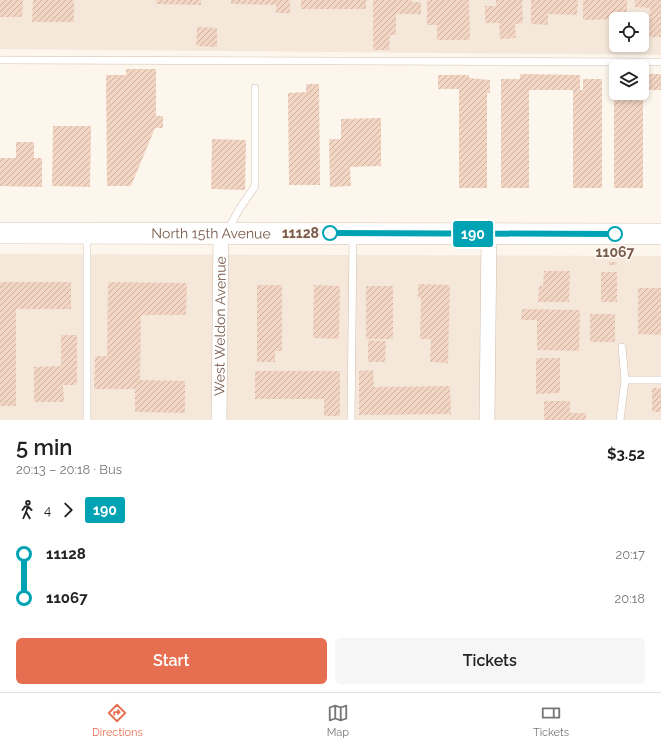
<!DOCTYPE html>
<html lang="en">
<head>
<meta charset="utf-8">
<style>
	:root { --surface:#fff; --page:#f6f6f6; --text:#222; --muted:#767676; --line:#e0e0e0; --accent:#e76f51 }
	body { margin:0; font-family:Raleway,sans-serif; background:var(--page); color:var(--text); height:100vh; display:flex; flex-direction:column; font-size:15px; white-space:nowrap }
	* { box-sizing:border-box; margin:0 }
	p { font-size:13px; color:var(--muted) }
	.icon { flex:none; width:22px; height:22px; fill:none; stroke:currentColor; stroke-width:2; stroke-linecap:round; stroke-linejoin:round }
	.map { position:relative; height:420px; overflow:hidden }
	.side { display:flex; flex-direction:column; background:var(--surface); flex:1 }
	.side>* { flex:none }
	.badge { padding:0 8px; border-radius:3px; font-size:14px; line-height:26px }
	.controls { position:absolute; left:609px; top:12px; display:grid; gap:8px }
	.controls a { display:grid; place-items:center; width:40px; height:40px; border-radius:6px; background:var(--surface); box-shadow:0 2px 6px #0003; font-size:20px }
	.map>.badge { position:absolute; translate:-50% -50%; box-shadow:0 0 0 2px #fff }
	.legs { display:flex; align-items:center; gap:6px; height:44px; padding:0 16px; font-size:13px }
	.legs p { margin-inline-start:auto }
	.headline { display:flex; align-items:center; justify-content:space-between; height:68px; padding:0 16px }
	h1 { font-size:22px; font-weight:600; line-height:30px }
	.primary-button { display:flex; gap:8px; margin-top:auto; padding:8px 16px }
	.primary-button a { flex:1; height:46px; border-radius:6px; background:var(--accent); color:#fff; font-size:16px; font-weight:600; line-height:46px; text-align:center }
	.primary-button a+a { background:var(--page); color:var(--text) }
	ul { padding:0 16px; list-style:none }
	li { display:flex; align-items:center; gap:14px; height:44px; font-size:15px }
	li i { display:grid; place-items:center; width:6px; height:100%; margin:0 5px; background:currentColor }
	li i::after { content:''; width:10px; height:10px; margin:-5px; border:3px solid; border-radius:50%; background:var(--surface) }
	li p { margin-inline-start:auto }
	li:first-child i { background:linear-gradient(#0000 50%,currentColor 0) }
	li:last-child i { background:linear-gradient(currentColor 50%,#0000 0) }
	.menu { display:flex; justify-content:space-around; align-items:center; height:56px; border-top:1px solid var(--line); background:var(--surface); font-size:11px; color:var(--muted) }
	.menu a { display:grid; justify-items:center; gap:2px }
	.menu .selected { color:var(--accent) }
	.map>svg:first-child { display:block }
	.residential { fill:#f5e8da; fill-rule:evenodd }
	.building { fill:url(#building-hatch) }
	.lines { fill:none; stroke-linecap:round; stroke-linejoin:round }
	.lane-casing { stroke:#d1beb0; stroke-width:8 }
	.street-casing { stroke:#d1beb0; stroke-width:16 }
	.secondary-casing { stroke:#d6c0b0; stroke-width:22 }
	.lane { stroke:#fff; stroke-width:7 }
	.street { stroke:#fff; stroke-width:15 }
	.secondary { stroke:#fff; stroke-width:21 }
	.line-1-casing { stroke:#fff; stroke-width:9 }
	.line-1 { stroke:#00a3b4; stroke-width:6 }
	.stop-1-dot { fill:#fff; stroke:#00a3b4; stroke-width:2 }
	.labels { text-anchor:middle; stroke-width:3; stroke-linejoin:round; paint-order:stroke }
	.street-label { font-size:14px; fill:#7a5c4d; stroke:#fffaf3 }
	.stop-label { font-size:14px; font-weight:bold; fill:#7a5c4d; stroke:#fffaf3; text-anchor:end }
</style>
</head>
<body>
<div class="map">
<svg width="661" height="420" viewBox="0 0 661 420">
	<defs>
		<pattern id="building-hatch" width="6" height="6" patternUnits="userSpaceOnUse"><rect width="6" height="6" fill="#f3d5c3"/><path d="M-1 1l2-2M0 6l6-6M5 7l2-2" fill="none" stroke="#cab0a1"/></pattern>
	</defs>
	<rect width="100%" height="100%" fill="#fdf6ec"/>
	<g class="residential">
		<path d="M0,0H661V55L0,49ZM616,19H642V45H616Z"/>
		<polygon points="0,254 661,256 661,420 0,420"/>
	</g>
	<g class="building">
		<polygon points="0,0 23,0 22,17 0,17"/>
		<polygon points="33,0 74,0 74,22 32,22"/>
		<polygon points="156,0 201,0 201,5 156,4"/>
		<polygon points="231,0 290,0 290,13 276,13 276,5 231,4"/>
		<rect x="301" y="0" width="65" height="9"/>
		<polygon points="373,0 412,0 412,2 421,2 421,14 396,14 396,35 390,35 389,50 373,50"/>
		<polygon points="427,0 469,0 470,40 437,40 437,25 427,25"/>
		<polygon points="496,0 522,0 523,23 515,24 516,38 500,39 499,23 485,23 485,6 496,6"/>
		<polygon points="531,0 578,0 577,15 548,14 548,25 531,24"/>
		<polygon points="583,0 627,0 627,19 583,20"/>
		<polygon points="635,0 661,0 661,37 649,37 650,8 635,7"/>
		<polygon points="197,27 217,28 217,47 196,46"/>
		<polygon points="126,69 156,69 156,116 163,116 163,128 155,128 131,186 107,186 106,75 126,75"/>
		<polygon points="520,74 580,75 580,90 583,90 583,79 602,79 602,188 573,188 573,90 529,90 529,188 501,188 501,79 520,79"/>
		<rect x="642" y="74" width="19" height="16"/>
		<polygon points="438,75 469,75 469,78 490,80 490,93 487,93 487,188 459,188 459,89 438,89"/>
		<polygon points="614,79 616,79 616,93 643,93 643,188 614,188"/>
		<polygon points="306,84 319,84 320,185 289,185 288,93 306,92"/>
		<polygon points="381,118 381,166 350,167 351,186 330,187 329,139 341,139 341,119"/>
		<polygon points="53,126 91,126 90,187 52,186"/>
		<polygon points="212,139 246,140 245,190 211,189"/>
		<polygon points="16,142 34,142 34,158 42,158 42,187 0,186 0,158 16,158"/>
		<rect x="609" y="262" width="8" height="3"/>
		<polygon points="544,271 570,271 569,302 538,302 539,286 543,286"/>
		<rect x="601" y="272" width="16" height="30"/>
		<polygon points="0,282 71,282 71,309 16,309 16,406 0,406"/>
		<polygon points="108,282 187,283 186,315 141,315 140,380 185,381 185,413 135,412 135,389 94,389 95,356 107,356"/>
		<polygon points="418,284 450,285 448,363 430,362 431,339 420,339 421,298 418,298"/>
		<polygon points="257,285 282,285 282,351 275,351 275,362 257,362"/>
		<polygon points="314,285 340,286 339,339 313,338"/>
		<rect x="366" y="286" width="27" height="53"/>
		<polygon points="638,288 661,288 661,335 638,334"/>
		<polygon points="522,309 580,310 579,351 537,350 537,320 521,320"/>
		<rect x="590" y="314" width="25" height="28"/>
		<polygon points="61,335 77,335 77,385 63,385 64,402 34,402 34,367 61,366"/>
		<polygon points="368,340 386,341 385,362 368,362"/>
		<polygon points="536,358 560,358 560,393 536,394"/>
		<polygon points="373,370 374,387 450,386 451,414 359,415 359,371"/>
		<polygon points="255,371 340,371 340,416 324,416 324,399 255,399"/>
		<rect x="652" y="388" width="9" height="24"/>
		<polygon points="544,401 570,401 570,413 586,413 586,420 544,420"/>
	</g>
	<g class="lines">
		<g class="lane-casing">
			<g id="lane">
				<polyline points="0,60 661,62"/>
				<polyline points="227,231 240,208 255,186 255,88"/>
				<polyline points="625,380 661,380"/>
				<polyline points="87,420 87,234"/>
				<polyline points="351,420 353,236"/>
				<polyline points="620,420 625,380 622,347"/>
			</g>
		</g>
		<g class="street-casing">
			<g id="street">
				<path id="s1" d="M219,420L221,233"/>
				<polyline points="487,420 489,233"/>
			</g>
		</g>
		<g class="secondary-casing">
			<g id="secondary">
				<path id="s2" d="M0,233L661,234"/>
			</g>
		</g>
		<use href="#lane" class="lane"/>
		<use href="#street" class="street"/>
		<use href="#secondary" class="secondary"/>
	</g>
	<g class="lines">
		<g class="line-1-casing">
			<polyline id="line-1" points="330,233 615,234"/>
		</g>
		<use href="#line-1" class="line-1"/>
	</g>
	<g class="stop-1-dot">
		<circle cx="330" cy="233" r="7"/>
		<circle cx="615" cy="234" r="7"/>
	</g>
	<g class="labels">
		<g class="street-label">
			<text dy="5" stroke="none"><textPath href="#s2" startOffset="211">North 15th Avenue</textPath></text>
			<text dy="5" stroke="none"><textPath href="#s1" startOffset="94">West Weldon Avenue</textPath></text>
		</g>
		<g class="stop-label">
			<text x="319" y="238">11128</text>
			<text x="615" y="257" text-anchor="middle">11067</text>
		</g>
	</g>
</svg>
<div class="controls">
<a><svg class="icon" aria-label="locate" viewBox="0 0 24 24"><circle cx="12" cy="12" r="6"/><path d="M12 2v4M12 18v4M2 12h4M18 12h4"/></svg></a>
<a><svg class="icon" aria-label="layers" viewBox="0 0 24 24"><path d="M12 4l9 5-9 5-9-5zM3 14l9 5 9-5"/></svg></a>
</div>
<b class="badge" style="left:473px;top:234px;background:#00a3b4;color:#fff">190</b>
</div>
<section class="side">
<div class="headline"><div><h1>5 min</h1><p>20:13 – 20:18 · Bus</p></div><b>$3.52</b></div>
<div class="legs"><svg class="icon" aria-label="walk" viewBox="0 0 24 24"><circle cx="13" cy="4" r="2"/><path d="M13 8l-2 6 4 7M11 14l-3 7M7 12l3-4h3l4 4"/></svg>4<svg class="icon" aria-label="forward" viewBox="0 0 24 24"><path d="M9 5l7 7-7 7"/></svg><b class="badge" style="background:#00a3b4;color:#fff">190</b></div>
<ul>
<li><i style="color:#00a3b4"></i><b>11128</b><p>20:17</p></li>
<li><i style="color:#00a3b4"></i><b>11067</b><p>20:18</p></li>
</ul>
<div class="primary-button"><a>Start</a><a>Tickets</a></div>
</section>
<nav class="menu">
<a class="selected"><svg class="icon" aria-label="directions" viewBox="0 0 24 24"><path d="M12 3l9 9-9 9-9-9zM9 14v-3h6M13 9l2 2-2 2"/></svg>Directions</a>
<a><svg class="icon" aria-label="map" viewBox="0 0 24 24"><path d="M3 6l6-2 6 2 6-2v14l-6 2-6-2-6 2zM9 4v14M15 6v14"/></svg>Map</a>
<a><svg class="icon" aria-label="tickets" viewBox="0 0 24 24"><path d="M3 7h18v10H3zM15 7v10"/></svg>Tickets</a>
</nav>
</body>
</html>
